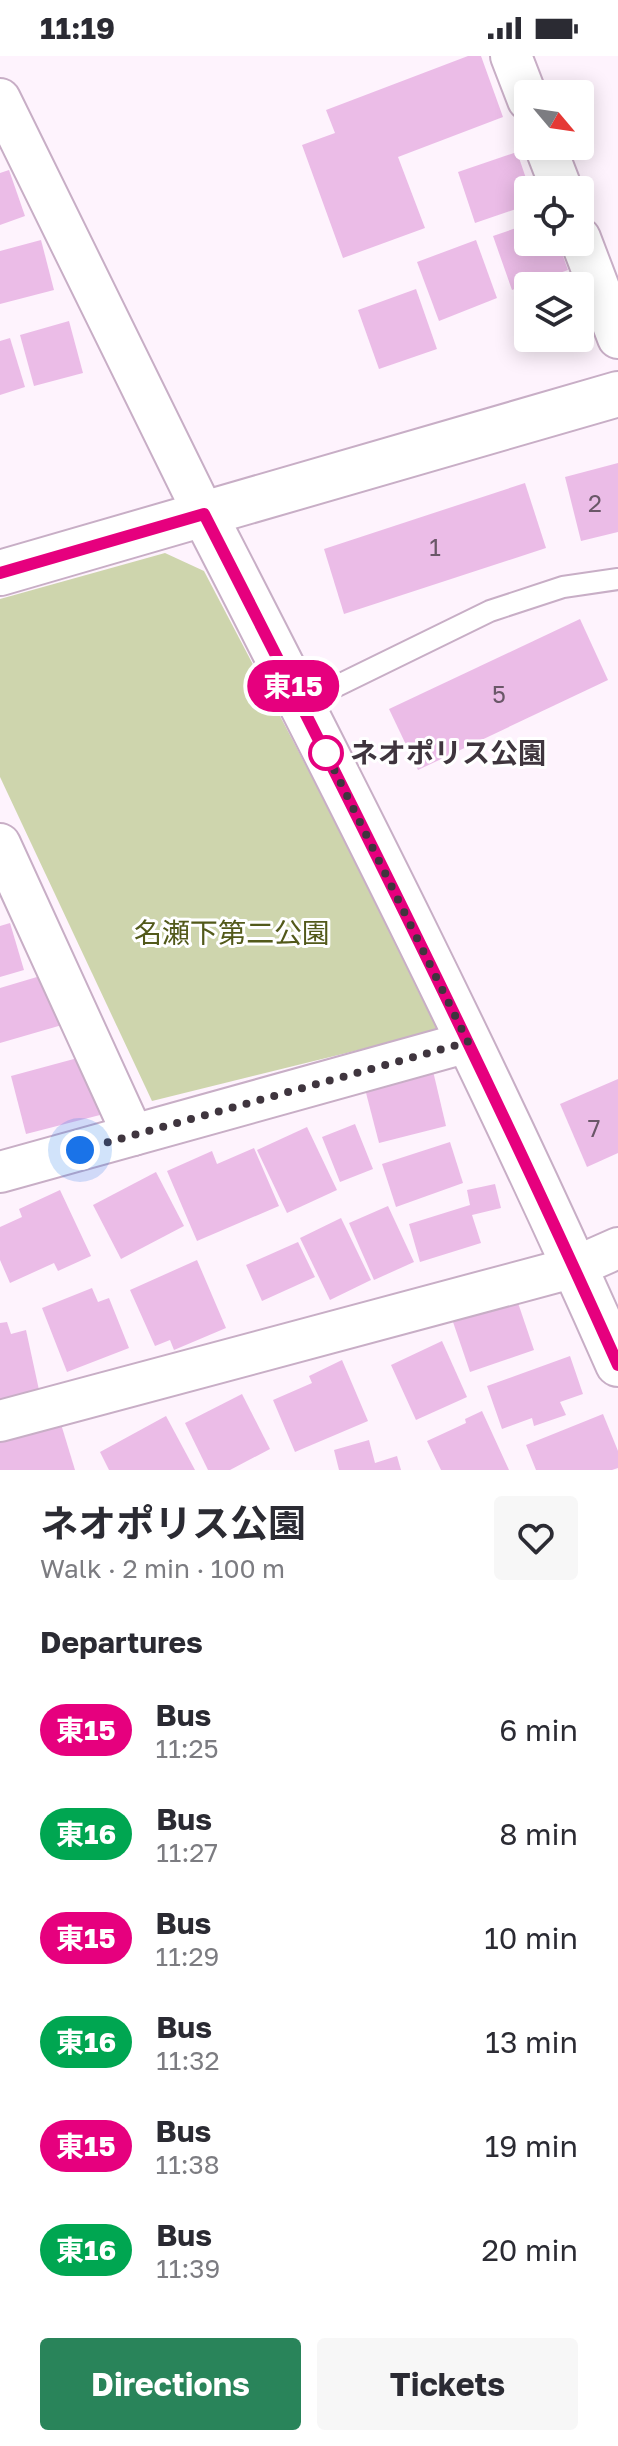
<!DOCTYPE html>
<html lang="en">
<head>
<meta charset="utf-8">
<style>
	:root { --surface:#fff; --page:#f7f7f7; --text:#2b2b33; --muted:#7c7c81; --accent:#29845a }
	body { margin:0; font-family:"Golos Text","Noto Sans JP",sans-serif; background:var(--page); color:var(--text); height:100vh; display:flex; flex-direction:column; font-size:30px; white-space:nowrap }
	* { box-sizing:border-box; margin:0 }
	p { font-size:26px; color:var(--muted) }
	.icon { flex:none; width:44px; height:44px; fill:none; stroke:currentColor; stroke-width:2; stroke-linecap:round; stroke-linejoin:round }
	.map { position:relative; height:1414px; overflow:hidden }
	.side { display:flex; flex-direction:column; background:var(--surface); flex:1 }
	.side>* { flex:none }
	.badge { padding:0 16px; border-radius:26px; font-size:28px; line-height:52px }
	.needle { width:52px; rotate:119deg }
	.fabs { position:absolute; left:514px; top:24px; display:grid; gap:16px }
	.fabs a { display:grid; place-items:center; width:80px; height:80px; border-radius:8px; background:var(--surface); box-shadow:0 4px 20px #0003; font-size:40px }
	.you { position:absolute; width:40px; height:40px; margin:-20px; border:6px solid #fff; border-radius:50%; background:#1a73e8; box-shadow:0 0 0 12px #1a73e833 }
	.map>.badge { position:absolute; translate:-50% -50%; box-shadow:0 0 0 4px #fff }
	h2 { padding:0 40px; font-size:30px; line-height:72px }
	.round { display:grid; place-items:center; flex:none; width:84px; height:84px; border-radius:8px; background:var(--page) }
	.head { display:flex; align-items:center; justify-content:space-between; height:136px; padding:0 40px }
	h1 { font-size:38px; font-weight:700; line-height:60px }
	.cta { display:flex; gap:16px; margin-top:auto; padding:16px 40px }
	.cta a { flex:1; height:92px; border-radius:8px; background:var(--accent); color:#fff; font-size:32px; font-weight:700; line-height:92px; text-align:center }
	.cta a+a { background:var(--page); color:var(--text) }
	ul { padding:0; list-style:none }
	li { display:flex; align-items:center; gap:24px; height:104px; padding:0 40px }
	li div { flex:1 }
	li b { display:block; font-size:30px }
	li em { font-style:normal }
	li .badge { min-width:88px; font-weight:700; text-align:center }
	.status { display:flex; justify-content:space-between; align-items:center; height:56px; padding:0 40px; background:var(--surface); direction:ltr }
	.status svg { height:22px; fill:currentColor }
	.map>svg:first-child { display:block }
	.green { fill:#ced5ad }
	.building { fill:#ebbce7 }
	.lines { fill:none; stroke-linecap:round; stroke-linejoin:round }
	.service-casing { stroke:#c8aec6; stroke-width:24 }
	.minor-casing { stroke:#c8aec6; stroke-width:44 }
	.tertiary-casing { stroke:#c8aec6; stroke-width:48 }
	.service { stroke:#fff; stroke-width:20 }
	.minor { stroke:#fff; stroke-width:40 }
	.tertiary { stroke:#fff; stroke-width:44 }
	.line-casing { stroke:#fff; stroke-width:18 }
	.line { stroke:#e6007e; stroke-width:12 }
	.walk { stroke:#3f353e; stroke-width:8; stroke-dasharray:0 14.4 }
	.stop-dot { fill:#fff; stroke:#e6007e; stroke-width:4 }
	.labels { text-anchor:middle; stroke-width:6; stroke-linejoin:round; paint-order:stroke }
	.number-label { font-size:24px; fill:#6a5768 }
	.stop-label { font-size:28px; font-weight:bold; fill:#3f353e; stroke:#fff; text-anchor:start }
	.park-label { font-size:28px; fill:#52591a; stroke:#fff }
</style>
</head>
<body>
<div class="status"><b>11:19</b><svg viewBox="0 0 49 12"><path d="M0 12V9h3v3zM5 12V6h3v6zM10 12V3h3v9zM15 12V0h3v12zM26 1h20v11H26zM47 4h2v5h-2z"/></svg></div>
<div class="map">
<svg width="618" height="1414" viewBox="0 0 618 1414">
	<rect width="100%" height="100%" fill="#fef3fd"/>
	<polygon class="green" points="165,497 204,515 444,973 152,1045 0,721 0,543"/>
	<g class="building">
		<polygon points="468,0 481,0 503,61 398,101 425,172 343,202 302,89 335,77 326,54"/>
		<polygon points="517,96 530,134 528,149 475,167 458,116"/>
		<polygon points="9,114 25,160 0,169 0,117"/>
		<polygon points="528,168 528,186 558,186 568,214 512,234 493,180"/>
		<polygon points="41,184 54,234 0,248 0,195"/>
		<polygon points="476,184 497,242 439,265 417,206"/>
		<polygon points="416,233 437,293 379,313 358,254"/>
		<polygon points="69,265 83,317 34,330 20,279"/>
		<polygon points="10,282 25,331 0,339 0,285"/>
		<polygon points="618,407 618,476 581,485 565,421"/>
		<polygon points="525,427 546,492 344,558 324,493"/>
		<polygon points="580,563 608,624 418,714 389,653"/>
		<polygon points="10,867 24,914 0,921 0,870"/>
		<polygon points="47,918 62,969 0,987 0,932"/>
		<polygon points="85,1000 100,1059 26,1078 11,1020"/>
		<polygon points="433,1015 446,1070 379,1087 365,1033"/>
		<polygon points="618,1023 618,1097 587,1111 560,1048"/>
		<polygon points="355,1068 373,1113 340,1126 322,1081"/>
		<polygon points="307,1071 337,1134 287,1157 257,1094"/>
		<polygon points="450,1086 463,1127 396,1151 382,1108"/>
		<polygon points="254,1092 279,1150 197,1185 167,1115 212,1095 217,1108"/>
		<polygon points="156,1116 184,1170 121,1203 93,1149"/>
		<polygon points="495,1128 501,1152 472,1159 481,1187 420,1206 409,1168 470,1149 467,1134"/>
		<polygon points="60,1134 91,1200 58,1215 54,1207 10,1227 0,1204 0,1171 22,1161 19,1153"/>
		<polygon points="388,1150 414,1206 374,1224 349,1167"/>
		<polygon points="341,1162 371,1224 330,1244 300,1182"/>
		<polygon points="298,1186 315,1221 262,1245 246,1209"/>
		<polygon points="197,1204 226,1272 174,1294 170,1284 155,1290 130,1234"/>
		<polygon points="92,1232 98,1246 109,1242 129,1292 67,1316 42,1252"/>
		<polygon points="516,1241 534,1294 470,1316 452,1263"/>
		<polygon points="7,1266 11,1278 26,1274 39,1334 0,1343 0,1267"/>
		<polygon points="442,1285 467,1341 416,1364 391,1309"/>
		<polygon points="570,1300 583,1338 560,1346 566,1359 534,1370 532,1362 502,1373 487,1330"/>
		<polygon points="342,1304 368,1365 295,1396 273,1344 312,1327 309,1320"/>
		<polygon points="242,1338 270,1393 230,1414 208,1414 185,1367"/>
		<polygon points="482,1355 509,1414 441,1414 427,1385 466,1367 465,1363"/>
		<polygon points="603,1358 618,1395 618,1412 612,1414 536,1414 526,1389"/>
		<polygon points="166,1360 195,1414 109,1414 100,1396"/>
		<polygon points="61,1368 75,1414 0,1414 0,1386"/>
		<polygon points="369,1384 375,1407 397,1400 401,1414 339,1414 334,1394"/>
	</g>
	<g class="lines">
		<g class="service-casing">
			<polyline id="service" points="302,647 490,555 563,531 618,523"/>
		</g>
		<g class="minor-casing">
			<g id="minor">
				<polyline points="511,0 528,44"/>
				<polyline points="0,43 204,458"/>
				<polyline points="545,90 562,134"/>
				<polyline points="580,182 618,282"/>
				<polyline points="0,788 133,1079"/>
				<polyline points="0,1116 468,986"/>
				<polyline points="0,1365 575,1211 618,1192"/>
			</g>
		</g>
		<g class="tertiary-casing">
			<g id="tertiary">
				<path d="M204,458C348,738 491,1020 618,1308"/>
				<polyline points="0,517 618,338"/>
			</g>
		</g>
		<use href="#service" class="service"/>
		<use href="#minor" class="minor"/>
		<use href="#tertiary" class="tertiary"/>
	</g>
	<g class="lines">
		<g class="line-casing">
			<path id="line" d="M0,517L204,458C348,739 489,1021 618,1309"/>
		</g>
		<use href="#line" class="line"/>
		<polyline class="walk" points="80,1094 468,986 326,697"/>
	</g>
	<circle class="stop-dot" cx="326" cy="697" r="16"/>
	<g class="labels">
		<g class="number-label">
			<text x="595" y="456">2</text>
			<text x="435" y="500">1</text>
			<text x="499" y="647">5</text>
			<text x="594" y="1081">7</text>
		</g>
		<g class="stop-label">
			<text x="350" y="707">ネオポリス公園</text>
		</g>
		<g class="park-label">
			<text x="232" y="887">名瀬下第二公園</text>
		</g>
	</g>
</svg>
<div class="fabs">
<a><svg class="needle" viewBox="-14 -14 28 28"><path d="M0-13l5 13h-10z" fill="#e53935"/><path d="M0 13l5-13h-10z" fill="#7c7c81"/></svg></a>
<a><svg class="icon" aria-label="locate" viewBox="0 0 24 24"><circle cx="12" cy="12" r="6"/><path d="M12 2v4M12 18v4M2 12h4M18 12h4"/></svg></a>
<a><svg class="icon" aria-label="layers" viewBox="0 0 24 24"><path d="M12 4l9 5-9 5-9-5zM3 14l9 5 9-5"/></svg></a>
</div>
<div class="you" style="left:80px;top:1094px"></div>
<b class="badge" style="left:293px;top:630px;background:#e6007e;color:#fff">東15</b>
</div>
<section class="side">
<div class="head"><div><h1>ネオポリス公園</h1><p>Walk · 2 min · 100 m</p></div><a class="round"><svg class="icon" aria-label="heart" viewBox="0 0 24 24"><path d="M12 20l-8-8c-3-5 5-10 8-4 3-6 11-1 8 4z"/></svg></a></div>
<h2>Departures</h2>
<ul>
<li><span class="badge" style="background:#e6007e;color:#fff">東15</span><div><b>Bus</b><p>11:25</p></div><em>6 min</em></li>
<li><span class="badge" style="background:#00a651;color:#fff">東16</span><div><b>Bus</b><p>11:27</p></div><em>8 min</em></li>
<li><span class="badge" style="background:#e6007e;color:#fff">東15</span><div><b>Bus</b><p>11:29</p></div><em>10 min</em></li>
<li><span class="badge" style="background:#00a651;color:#fff">東16</span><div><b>Bus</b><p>11:32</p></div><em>13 min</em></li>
<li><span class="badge" style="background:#e6007e;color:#fff">東15</span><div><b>Bus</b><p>11:38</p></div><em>19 min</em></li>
<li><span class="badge" style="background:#00a651;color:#fff">東16</span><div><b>Bus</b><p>11:39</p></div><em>20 min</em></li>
</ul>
<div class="cta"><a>Directions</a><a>Tickets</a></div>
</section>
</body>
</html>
